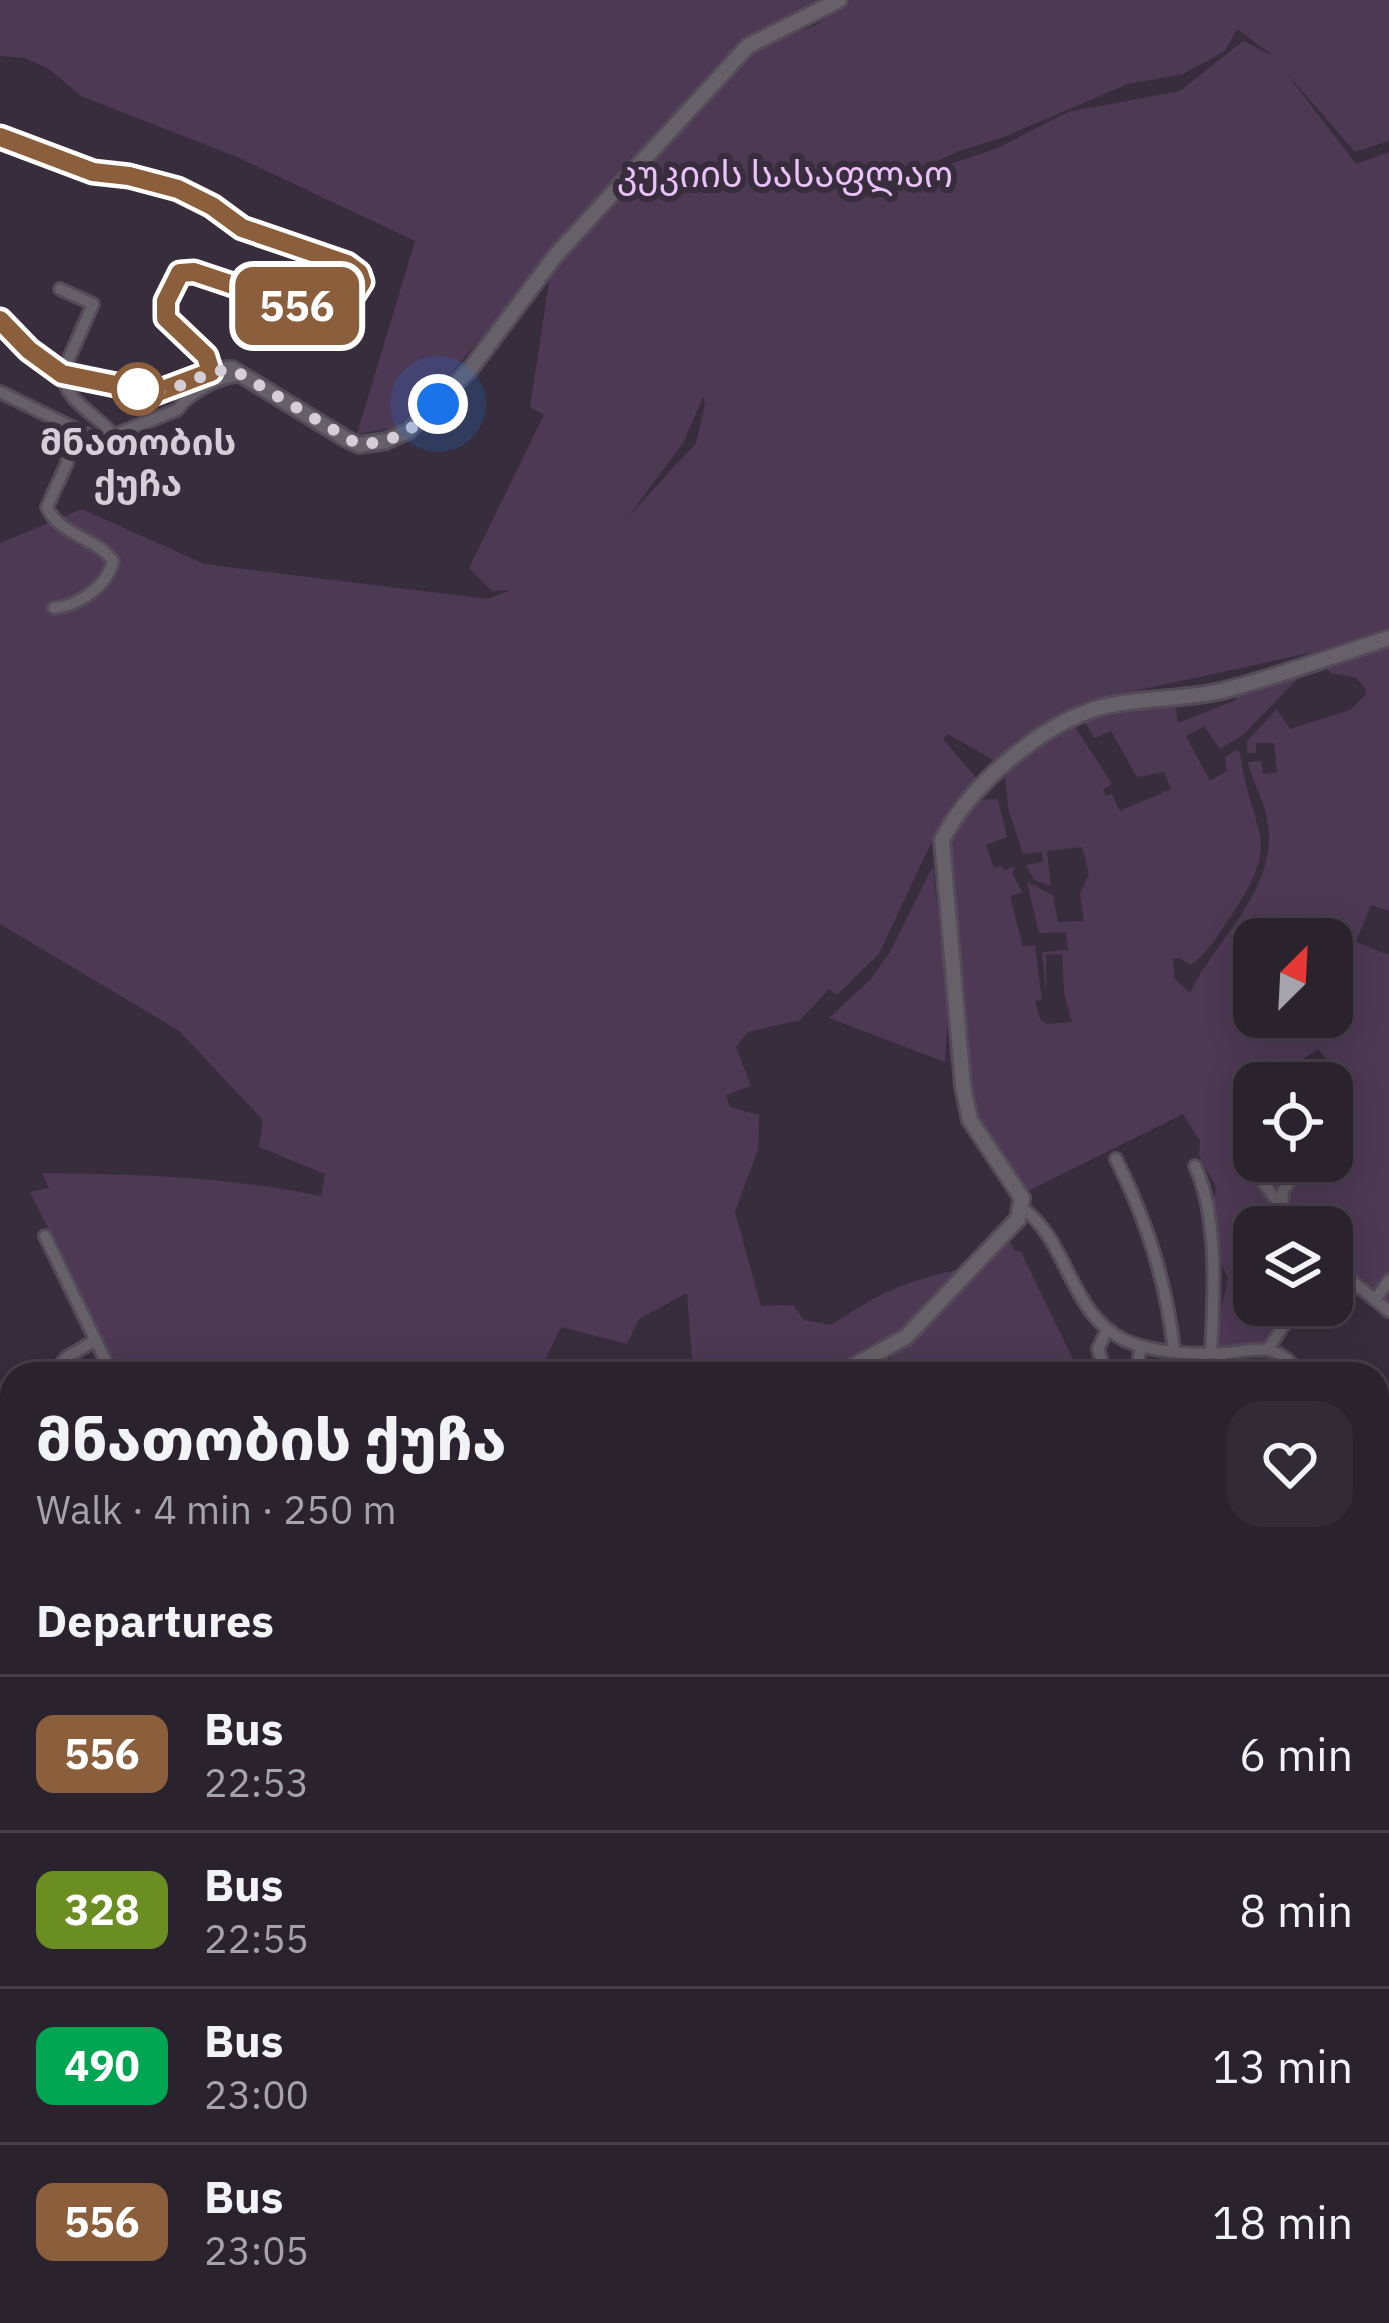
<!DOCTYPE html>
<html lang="en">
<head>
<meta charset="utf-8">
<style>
	:root { --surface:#2a222d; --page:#322a35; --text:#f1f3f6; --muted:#a5a4aa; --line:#463f49 }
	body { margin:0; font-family:"IBM Plex Sans","Noto Sans Georgian",sans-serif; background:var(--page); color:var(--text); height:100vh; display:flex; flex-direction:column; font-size:45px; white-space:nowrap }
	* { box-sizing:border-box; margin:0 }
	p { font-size:39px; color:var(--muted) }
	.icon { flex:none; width:66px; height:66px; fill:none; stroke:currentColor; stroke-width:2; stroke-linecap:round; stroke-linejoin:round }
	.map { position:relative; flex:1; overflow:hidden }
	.drawer { position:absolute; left:0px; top:1362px; width:1389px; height:963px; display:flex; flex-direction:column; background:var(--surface); border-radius:36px 36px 0 0; box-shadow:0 6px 30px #0003,0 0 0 3px var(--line) }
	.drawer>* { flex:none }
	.badge { padding:0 24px; border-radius:18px; font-size:42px; line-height:78px }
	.needle { width:78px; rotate:24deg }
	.controls { position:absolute; left:1233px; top:918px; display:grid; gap:24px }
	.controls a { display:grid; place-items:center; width:120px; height:120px; border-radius:24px; background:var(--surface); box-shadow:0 6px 30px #0003,0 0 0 3px var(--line); font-size:60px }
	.you { position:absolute; width:60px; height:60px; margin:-30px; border:9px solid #fff; border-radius:50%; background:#1a73e8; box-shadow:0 0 0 18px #1a73e833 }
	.map>.badge { position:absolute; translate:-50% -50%; box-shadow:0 0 0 6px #fff }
	h2 { padding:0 36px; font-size:45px; line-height:108px }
	.round { display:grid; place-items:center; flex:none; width:126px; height:126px; border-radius:36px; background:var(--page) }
	.summary { display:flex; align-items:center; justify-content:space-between; height:204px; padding:0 36px }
	h1 { font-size:57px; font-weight:800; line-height:90px }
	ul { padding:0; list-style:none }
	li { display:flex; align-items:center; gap:36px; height:156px; padding:0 36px; border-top:3px solid var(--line) }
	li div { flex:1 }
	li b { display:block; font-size:45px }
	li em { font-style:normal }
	li .badge { min-width:132px; font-weight:700; text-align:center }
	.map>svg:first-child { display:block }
	.green { fill:#4e3955; fill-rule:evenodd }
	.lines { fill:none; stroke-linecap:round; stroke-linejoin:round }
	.stream { stroke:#26122c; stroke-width:3 }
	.minor-casing { stroke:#544a58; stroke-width:16 }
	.tertiary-casing { stroke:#544a58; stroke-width:20 }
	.minor { stroke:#666068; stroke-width:10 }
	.tertiary { stroke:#666068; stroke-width:14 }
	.line-casing { stroke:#fff; stroke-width:27 }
	.line { stroke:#8b5e3c; stroke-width:18 }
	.walk { stroke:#d5ced8; stroke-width:12; stroke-dasharray:0 21.6 }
	.stop-dot { fill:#fff; stroke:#8b5e3c; stroke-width:6 }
	.labels { text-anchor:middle; stroke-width:12; stroke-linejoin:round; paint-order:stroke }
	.park-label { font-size:36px; fill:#eac1f8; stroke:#382d3c }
	.stop-label { font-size:36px; font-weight:bold; fill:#d5ced8; stroke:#382d3c }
</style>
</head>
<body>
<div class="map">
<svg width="1389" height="2323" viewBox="0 0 1389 2323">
	<rect width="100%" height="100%" fill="#382d3c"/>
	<g class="green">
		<polygon points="0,0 824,0 740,42 641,151 451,373 397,427 357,434 415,241 237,157 81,96 49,69 25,58 0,56"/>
		<path d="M850,0H1389V141L1355,152L1284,70L1356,164L1389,152V628L1324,650L1087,701L1037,728L997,762L948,734L943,739L978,780L937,830L879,954L837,995L829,989L800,1020L748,1032L736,1047L751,1086L726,1095L730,1107L759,1115L758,1149L735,1212L761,1306L793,1305L804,1320L832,1325C876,1294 904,1282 956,1270C922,1307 882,1356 832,1372C808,1380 729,1374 699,1374L692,1357L687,1293L639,1319L627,1344L561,1327L538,1374H121L30,1192L49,1188L42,1173C138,1174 228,1177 321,1196L325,1174L259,1147L263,1120L178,1030L0,924V543L82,509L204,564L487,599L511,590L492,591L469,568L544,415L530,407L552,263L751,50L816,25ZM1237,29L1275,57L1243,41L1180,91L1068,112L998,148L927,172L937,161L959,151L1004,137L1128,84L1183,74L1225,51ZM703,397L705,403L696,443L628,517L683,443Z"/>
		<path d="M1389,644V911L1371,905L1356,942L1389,955V1311L1332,1271V1227H1254V1305H1297L1268,1349L1220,1354L1217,1329L1228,1278L1219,1259L1212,1210L1216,1187L1199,1156L1200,1141L1183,1114L1028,1191L982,1127L966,1079L947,851L955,830L977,800L998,799L1007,837L986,845L994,868L1002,866L1004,870L1016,866L1012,873L1022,892L1010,896L1023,947L1035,945L1042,1000L1035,1001L1040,1019L1047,1024L1072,1022L1064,993L1062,954L1046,955V993L1042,952L1068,950L1066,932L1039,933L1027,882L1053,895L1058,922L1084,921L1080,894L1089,874L1082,847L1047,851L1051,886L1034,880L1026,865L1043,862L1042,852L1023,854L1008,808L1005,775L1043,740L1074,725L1112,784L1103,789L1106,796L1112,794L1120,811L1171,789L1164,772L1137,777L1111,731L1095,738L1085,723L1098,713L1175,700L1178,723L1236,700V695L1304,672L1243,735L1220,749L1204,726L1186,736L1210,781L1227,771L1225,757L1236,750L1240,752C1251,840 1287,834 1227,922C1216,937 1206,956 1190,965L1180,958L1173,959L1174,978L1190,993C1216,939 1277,890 1268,825C1266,803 1252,783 1248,762L1261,761L1263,774L1277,772L1274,743H1256V753H1247V741L1277,709L1290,729L1350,710L1365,696L1366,689L1356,678L1330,673L1325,665ZM1254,939H1332V963L1340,962L1350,1017L1337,1019L1332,990V1017L1305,1039L1296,1017H1254ZM1318,1049L1335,1070L1357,1081L1350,1087L1314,1071L1303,1059ZM1254,1083H1332V1161H1301L1280,1206L1254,1158Z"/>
		<polygon points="933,866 948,1012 945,1062 829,1018 871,979 890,952"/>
		<polygon points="1256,1161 1297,1161 1281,1202"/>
		<polygon points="1005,1233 1014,1250 1021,1252 1080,1374 897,1374 887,1348"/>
		<polygon points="12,1646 12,1719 0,1704 0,1650"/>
		<polygon points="1381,1685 1389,1688 1389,2236 1377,2218 1377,1688"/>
		<polygon points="1377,2250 1389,2267 1389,2309 1377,2304"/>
		<polygon points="169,2313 405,2313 416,2323 127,2323"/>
		<polygon points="639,2313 769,2313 774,2323 636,2323"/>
		<polygon points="967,2313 1238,2313 1235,2323 963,2323"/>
		<polygon points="1242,2313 1309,2313 1332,2323 1244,2323 1246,2315"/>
	</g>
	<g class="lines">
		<polyline class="stream" points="762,2313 767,2323"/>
		<g class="minor-casing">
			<g id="minor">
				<path d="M0,137L93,172L129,176L178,189L212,206L242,228L347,264C367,281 359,300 340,316L298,307L194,272L180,273L167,301L166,318L206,356L211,372"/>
				<path d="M60,289L93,304L62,374C67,404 99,415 115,437"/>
				<path d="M0,392L92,437L104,439L177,410C190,392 222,374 245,376"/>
				<path d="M54,608C79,606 107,586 113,561C96,537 60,536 47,507L67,463L69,427"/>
				<polyline points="1244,1145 1264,1184 1297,1227"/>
				<path d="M1116,1159C1147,1221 1166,1281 1174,1350"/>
				<path d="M1195,1166C1219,1217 1214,1298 1211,1353"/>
				<path d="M1022,1208C1069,1241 1069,1313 1124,1340C1152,1353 1195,1355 1226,1353C1240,1352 1258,1347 1272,1351C1285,1355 1293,1365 1301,1374"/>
				<polyline points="1282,1208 1283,1191 1303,1161"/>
				<polyline points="45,1236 112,1374"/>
				<polyline points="1332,1265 1389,1311"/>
				<polyline points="1375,1300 1389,1280"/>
				<polyline points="1141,1347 1137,1367 1141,1374"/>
				<polyline points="1268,1349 1297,1305"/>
				<polyline points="1220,1354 1224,1374"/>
				<polyline points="52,1374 67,1357 96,1340"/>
				<polyline points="1106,1374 1098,1349 1107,1330"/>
				<polyline points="0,1431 12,1427"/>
				<polyline points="1377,1440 1389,1448"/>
				<polyline points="0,1519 12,1529"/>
				<polyline points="0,1647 12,1643"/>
				<polyline points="1377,1711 1389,1715"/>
				<polyline points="0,1821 12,1822"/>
				<polyline points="0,1887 12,1883"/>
				<polyline points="1,1962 12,1998"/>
				<polyline points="417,2313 424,2323"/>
				<polyline points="39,2323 46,2313"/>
				<polyline points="634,2323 637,2313"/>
			</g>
		</g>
		<g class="tertiary-casing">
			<g id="tertiary">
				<polyline points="0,320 29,350 62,374 155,393 218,370 232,369 348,440 359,445 386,441 408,431 471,368 556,255 748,46 839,0"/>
				<path d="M839,1374L906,1337L1018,1219L1022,1198L970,1120L963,1086L942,840C969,786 1042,723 1102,707C1141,697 1182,700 1221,691C1277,677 1333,656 1389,638"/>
				<polyline points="1377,1677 1389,1667"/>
				<polyline points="0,1963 12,1960"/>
				<polyline points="1377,2234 1389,2251"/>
				<polyline points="477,2323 478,2313"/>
			</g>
		</g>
		<use href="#minor" class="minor"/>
		<use href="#tertiary" class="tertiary"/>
	</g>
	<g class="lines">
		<g class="line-casing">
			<polyline id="line" points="0,137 93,172 129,176 178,189 212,206 242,228 347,264 359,273 362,282 340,316 298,307 194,272 180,273 166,301 166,318 206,356 211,372 155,393 62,374 29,350 0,320"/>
		</g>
		<use href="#line" class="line"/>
		<path class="walk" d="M138,389C173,399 195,372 232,369L359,445L386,441L409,430L438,404"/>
	</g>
	<circle class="stop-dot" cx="138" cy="389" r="24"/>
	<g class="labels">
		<g class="park-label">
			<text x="785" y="187">კუკიის სასაფლაო</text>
		</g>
		<g class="stop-label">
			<text x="138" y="455">მნათობის<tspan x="138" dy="41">ქუჩა</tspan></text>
		</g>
	</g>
</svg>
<div class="controls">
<a><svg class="needle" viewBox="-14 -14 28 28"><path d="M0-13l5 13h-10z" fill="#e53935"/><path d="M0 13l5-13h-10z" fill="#a5a4aa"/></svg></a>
<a><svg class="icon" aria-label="locate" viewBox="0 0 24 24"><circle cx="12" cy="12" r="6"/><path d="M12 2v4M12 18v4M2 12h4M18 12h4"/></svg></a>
<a><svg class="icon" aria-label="layers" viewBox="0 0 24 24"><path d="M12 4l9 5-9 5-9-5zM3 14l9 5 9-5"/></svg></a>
</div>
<div class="you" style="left:438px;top:404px"></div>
<b class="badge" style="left:297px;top:306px;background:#8b5e3c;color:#fff">556</b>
<section class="drawer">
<div class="summary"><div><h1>მნათობის ქუჩა</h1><p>Walk · 4 min · 250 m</p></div><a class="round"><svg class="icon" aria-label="heart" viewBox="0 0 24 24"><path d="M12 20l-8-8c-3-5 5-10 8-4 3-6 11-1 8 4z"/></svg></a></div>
<h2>Departures</h2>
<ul>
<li><span class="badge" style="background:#8b5e3c;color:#fff">556</span><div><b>Bus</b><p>22:53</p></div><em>6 min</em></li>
<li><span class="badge" style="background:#6b8e23;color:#fff">328</span><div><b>Bus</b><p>22:55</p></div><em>8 min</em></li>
<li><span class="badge" style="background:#00a651;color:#fff">490</span><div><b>Bus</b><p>23:00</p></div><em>13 min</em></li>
<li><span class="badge" style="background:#8b5e3c;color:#fff">556</span><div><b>Bus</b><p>23:05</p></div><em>18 min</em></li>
</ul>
</section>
</div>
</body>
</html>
